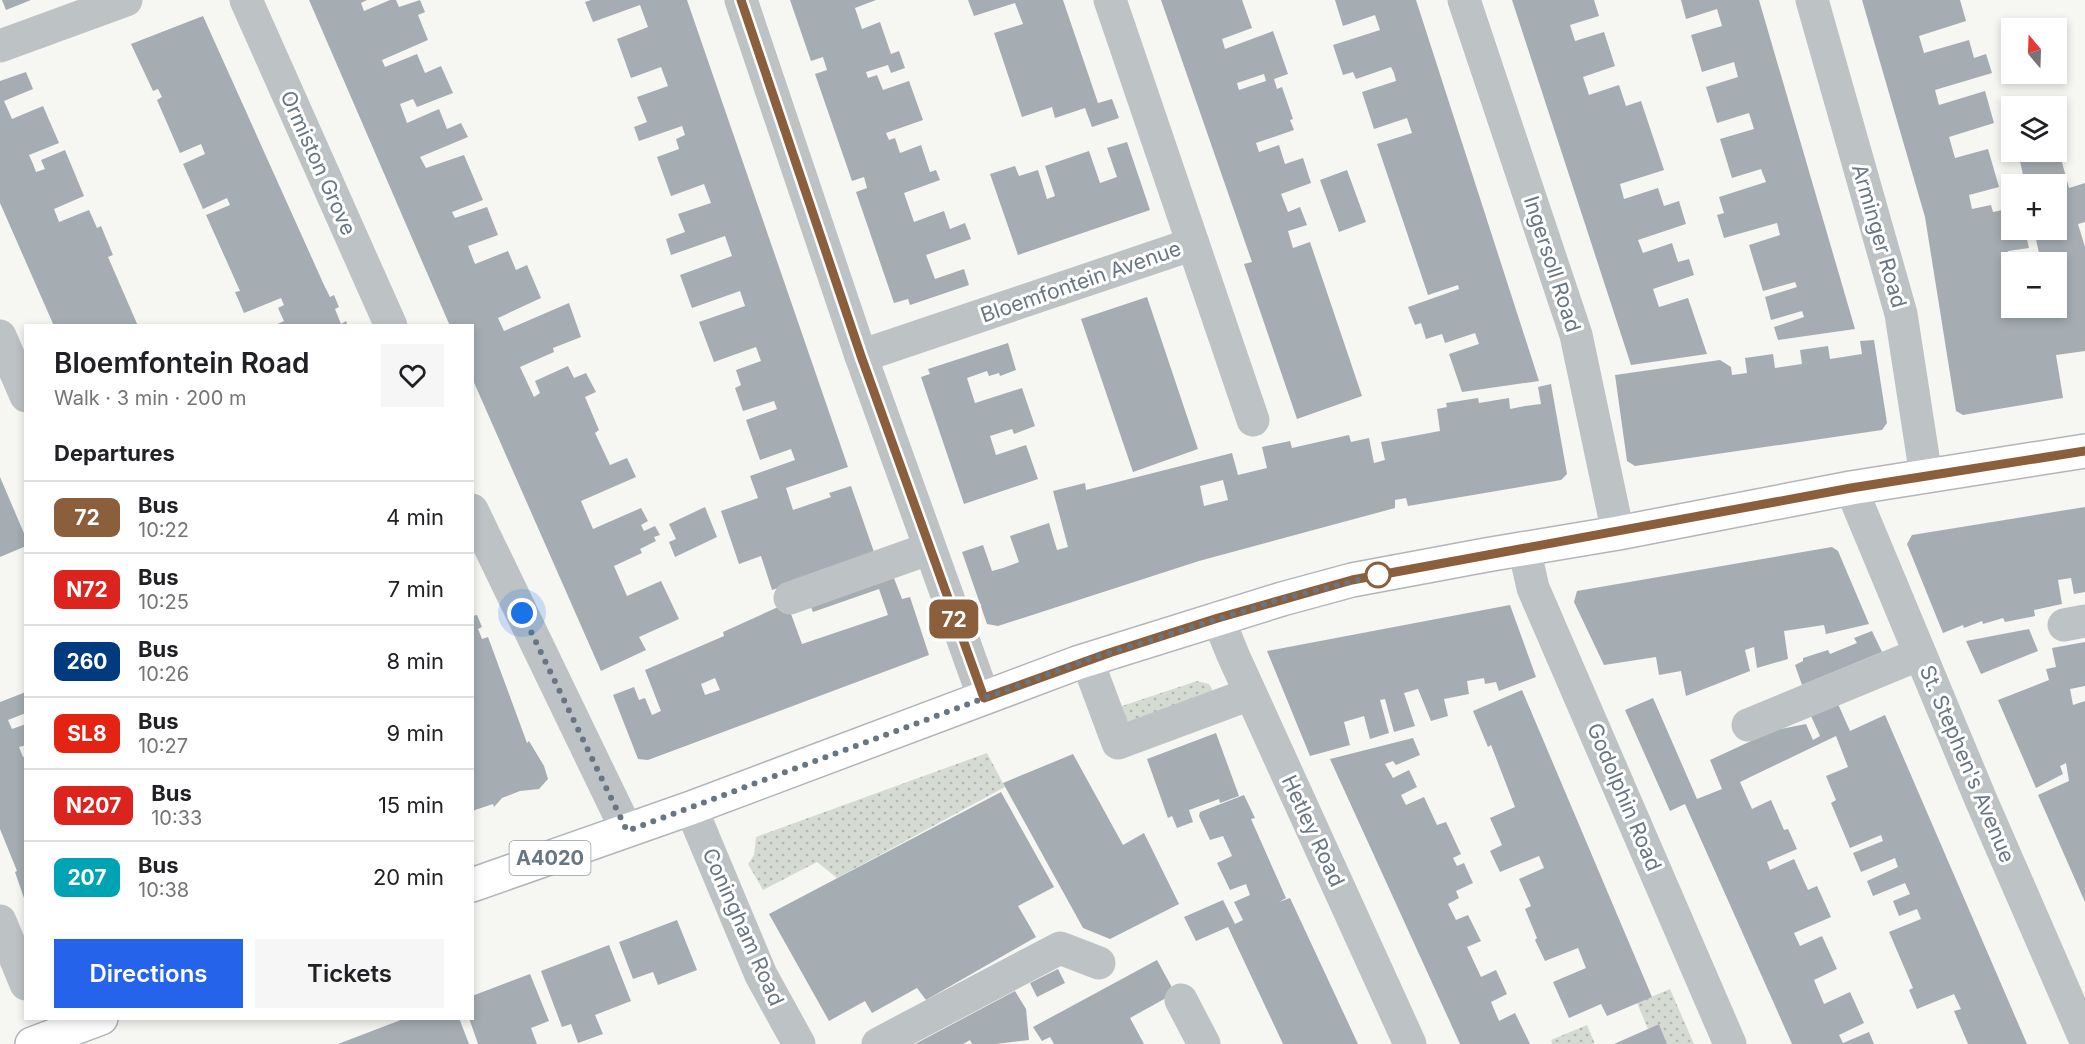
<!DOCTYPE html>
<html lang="en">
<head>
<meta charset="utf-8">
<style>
	:root { --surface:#fff; --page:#f6f6f6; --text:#202124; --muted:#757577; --line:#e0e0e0; --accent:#2563eb }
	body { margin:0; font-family:Inter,sans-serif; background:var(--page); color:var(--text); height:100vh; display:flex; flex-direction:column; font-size:22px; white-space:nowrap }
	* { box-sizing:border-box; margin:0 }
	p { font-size:20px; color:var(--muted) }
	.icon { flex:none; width:33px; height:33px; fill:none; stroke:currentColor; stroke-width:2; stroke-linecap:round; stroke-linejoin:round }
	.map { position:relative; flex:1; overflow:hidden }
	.panel { position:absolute; left:24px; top:324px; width:450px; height:696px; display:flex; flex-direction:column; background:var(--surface); border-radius:0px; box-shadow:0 3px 9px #0003 }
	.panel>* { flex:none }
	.badge { padding:0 12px; border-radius:9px; font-size:21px; line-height:39px }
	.needle { width:39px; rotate:341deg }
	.buttons { position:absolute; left:2001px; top:18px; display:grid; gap:12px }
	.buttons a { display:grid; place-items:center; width:66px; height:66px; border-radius:0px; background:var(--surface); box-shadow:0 3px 9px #0003; font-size:30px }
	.you { position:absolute; width:30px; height:30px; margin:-15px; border:4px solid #fff; border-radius:50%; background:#1a73e8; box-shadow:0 0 0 9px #1a73e833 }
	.map>.badge { position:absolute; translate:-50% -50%; box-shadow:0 0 0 3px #fff }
	h2 { padding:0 30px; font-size:22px; line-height:54px }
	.round { display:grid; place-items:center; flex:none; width:63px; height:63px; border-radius:0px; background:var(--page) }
	.head { display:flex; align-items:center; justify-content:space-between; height:102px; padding:0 30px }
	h1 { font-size:28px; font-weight:600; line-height:45px }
	.primary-button { display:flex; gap:12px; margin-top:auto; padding:12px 30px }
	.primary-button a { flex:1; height:69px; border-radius:0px; background:var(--accent); color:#fff; font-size:24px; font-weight:600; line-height:69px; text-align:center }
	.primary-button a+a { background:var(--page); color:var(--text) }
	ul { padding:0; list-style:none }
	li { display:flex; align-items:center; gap:18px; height:72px; padding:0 30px; border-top:2px solid var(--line) }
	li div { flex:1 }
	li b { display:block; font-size:22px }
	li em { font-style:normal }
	li .badge { min-width:66px; font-weight:700; text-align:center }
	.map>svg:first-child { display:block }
	.green { fill:url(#green-dots) }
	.building { fill:#a5adb2; fill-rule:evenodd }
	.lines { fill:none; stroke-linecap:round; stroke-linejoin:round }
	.major-casing { stroke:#b1b6b9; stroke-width:36 }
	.minor { stroke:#bdc2c5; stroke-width:33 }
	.major { stroke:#fff; stroke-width:33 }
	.line-casing { stroke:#fff; stroke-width:14 }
	.line { stroke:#8b5e3c; stroke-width:9 }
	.walk { stroke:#677682; stroke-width:6; stroke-dasharray:0 10.8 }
	.stop-dot { fill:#fff; stroke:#8b5e3c; stroke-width:3 }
	.labels { text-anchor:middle; stroke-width:6; stroke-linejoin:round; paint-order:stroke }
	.shield { fill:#fff; stroke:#959fa8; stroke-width:1.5 }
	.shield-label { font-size:20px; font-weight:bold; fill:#677682 }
	.street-label { font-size:21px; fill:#677682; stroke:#fff }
</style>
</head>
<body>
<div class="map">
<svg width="2085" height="1044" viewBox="0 0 2085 1044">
	<defs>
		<pattern id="green-dots" width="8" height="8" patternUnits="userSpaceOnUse" patternTransform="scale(1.5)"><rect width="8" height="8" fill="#d5dbd3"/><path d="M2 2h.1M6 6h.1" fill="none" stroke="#b1b6b1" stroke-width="1.8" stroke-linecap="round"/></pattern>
	</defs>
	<rect width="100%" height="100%" fill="#f6f6f3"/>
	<g class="green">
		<polygon points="1197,681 1209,684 1216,696 1123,730 1113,709"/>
		<polygon points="987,753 1005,787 837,878 817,862 763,890 748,864 754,855 756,837"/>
		<polygon points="1670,989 1694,1044 1667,1044 1659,1024 1648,1029 1637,1003"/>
		<polygon points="1587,1025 1595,1044 1552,1044 1551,1040"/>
	</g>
	<g class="building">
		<polygon points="2,0 31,0 6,10"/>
		<polygon points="309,0 367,0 361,3 364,11 390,0 396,0 399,7 420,0 425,12 418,15 428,40 382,60 385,67 417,54 425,73 441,66 453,93 417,107 413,99 400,104 407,123 439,109 447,129 461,123 468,137 420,157 426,168 464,155 483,200 452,212 455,218 487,207 498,235 468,246 475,264 508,251 516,270 527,265 541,298 498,318 504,331 569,303 581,337 553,348 554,352 520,367 534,397 540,393 535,381 568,366 574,378 586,373 596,392 585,397 599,430 595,433 610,465 627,458 636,477 581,501 593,529 641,508 648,521 641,525 644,531 655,526 660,535 654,537 656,541 640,549 642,553 614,566 627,596 661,581 679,619 639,637 646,650 601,671 472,378 472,326 450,326"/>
		<polygon points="591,0 687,0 848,467 786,488 793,510 831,497 829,493 851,486 875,555 772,590 761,556 739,564 721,511 758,498 750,476 795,460 791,449 760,460 746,420 777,409 774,401 743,411 735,388 741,385 736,370 761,361 756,347 714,362 699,322 745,306 740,291 692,308 680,275 732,256 725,236 671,255 666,239 685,232 678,214 711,203 704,184 671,196 657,157 679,149 676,139 685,135 682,126 639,141 634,127 647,122 637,97 668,86 661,67 631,78 617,39 648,27 640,5 593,22 585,2"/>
		<polygon points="790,0 876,0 855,8 862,29 880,22 891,54 899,51 905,68 891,73 888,65 866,72 868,78 877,75 883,90 909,81 923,120 886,133 889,140 895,138 900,153 921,145 930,172 936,170 940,180 904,193 914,222 944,211 950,229 965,223 971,239 926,255 935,279 964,269 969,285 910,305 908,299 894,303 856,192 867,188 864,177 852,181 815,74 827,70 823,57 811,61"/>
		<polygon points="968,0 1063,0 1098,103 1112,99 1119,118 1092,127 1085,108 1055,118 1052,107 1022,117 994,33 1023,24 1015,3 974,16"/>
		<path d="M1161,0H1242L1252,28L1222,39L1225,49L1273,31L1288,74L1274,79L1277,89L1282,87L1293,119L1290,120L1294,130L1256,143L1259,152L1279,145L1285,164L1303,158L1311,183L1281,194L1288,212L1300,207L1307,225L1288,231L1293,248L1310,242L1362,396L1297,419L1244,264L1252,262ZM1264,74L1266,81L1239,90L1237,83Z"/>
		<polygon points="1335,0 1416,0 1539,381 1462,392 1449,354 1479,344 1475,333 1445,343 1442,334 1426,339 1421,323 1415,325 1408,307 1459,289 1458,285 1428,295 1377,144 1412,133 1407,118 1374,129 1362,92 1396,81 1394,73 1391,67 1356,79 1353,72 1343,75 1333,45 1380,30 1375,15 1343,26"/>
		<polygon points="1512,0 1594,0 1599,16 1570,25 1575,41 1604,32 1615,66 1583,77 1589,95 1619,85 1626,106 1641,101 1664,170 1620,184 1624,199 1658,188 1664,206 1679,201 1686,224 1638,240 1643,253 1672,243 1678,262 1689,259 1694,275 1653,289 1659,307 1688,298 1707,354 1631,365"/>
		<polygon points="1681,0 1759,0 1855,329 1778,340 1774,327 1804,317 1802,311 1771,320 1765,297 1797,287 1795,282 1763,291 1749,245 1780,235 1777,223 1724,238 1717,215 1724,213 1719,197 1766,182 1761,169 1732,178 1720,139 1754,129 1749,113 1717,123 1706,87 1738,77 1734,62 1702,72 1691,35 1722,26 1717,9 1686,19"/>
		<polygon points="1862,0 1960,0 1966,21 1919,36 1924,53 1969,40 1974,58 1986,54 1992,73 1935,90 1939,105 1985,91 1994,123 1949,137 1955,158 1988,149 1999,187 1969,195 1972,209 1991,205 1993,212 2012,208 2012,230 2025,230 2029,248 2008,251 2012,273 2012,308 2056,308 2056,262 2020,261 2040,258 2034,230 2056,230 2056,184 2025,184 2018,152 2056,152 2057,144 2069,188 2085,183 2085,222 2078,224 2085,247 2085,351 2056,355 2063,398 1963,415 1956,411 1925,217"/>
		<polygon points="203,16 324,285 330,297 334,295 339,307 335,309 341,324 346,321 348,326 273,326 284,321 278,308 284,305 281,298 244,313 235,292 240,291 206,215 230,205 227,198 203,209 183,164 205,154 201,144 180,153 157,100 162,97 158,89 153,91 131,44"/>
		<polygon points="26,72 33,89 4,101 12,119 43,106 59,143 29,155 33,164 36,172 45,169 41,160 65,150 84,196 54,209 59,222 89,210 97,228 101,226 113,255 108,257 138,326 54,326 0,203 0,81"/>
		<polygon points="1127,142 1150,210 1018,255 990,174 1015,166 1019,176 1038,170 1047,199 1055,196 1045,166 1089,151 1100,183 1117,177 1107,148"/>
		<polygon points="1347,170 1366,222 1339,232 1320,180"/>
		<polygon points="1147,297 1198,449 1133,472 1081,319"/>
		<polygon points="1874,340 1887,423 1882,430 1635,466 1627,461 1615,375 1720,360 1731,367 1732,375 1747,373 1745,358 1773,354 1775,368 1802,364 1800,350 1828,346 1830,359 1862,354 1860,341"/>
		<polygon points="1008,343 1016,370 1000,376 999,373 989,376 987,371 967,378 975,403 1022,388 1035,426 1014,434 1012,429 990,436 996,455 1026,445 1038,479 964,504 921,377 930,374 928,369"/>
		<path d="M1551,384L1567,474L1561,480L1408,506L1406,498L1395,500V508L1199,561L998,626L987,624L962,552L983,545L992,571L1003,568L1019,562L1010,536L1049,523L1057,550L1068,547L1053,491L1085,483L1086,490L1232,453L1238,475L1267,468L1262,447L1290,441L1292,448L1349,435L1351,442L1369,438L1374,463L1385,460L1381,442L1440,431L1437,409L1447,407L1446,403L1478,398L1479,403L1509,398L1510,409L1525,406L1541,404L1538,387ZM1223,480L1228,500L1204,506L1200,486Z"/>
		<polygon points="0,477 26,538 26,546 0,557"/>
		<polygon points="705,507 717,537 675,557 669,542 676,539 669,524"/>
		<polygon points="2085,507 2085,592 2074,594 2071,578 2058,580 2062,604 2034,610 2035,616 2005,622 2003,618 1983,624 1982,621 1964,628 1963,625 1943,633 1907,544 1912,535"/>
		<polygon points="1832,547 1838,551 1869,624 1826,634 1824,625 1784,631 1788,659 1757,668 1754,647 1745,650 1750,671 1686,696 1681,671 1659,675 1656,657 1604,665 1574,602 1577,591"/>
		<path d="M892,573L902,599L910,597L929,655L648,760L638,759L613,695L634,687L639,700L645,698L652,715L661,711L645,670L724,636L723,632L787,603L802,644L888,615L879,589L813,612L809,602ZM715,678L720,690L705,695L701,684Z"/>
		<polygon points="1510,605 1536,677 1499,691 1496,682 1485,684 1484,678 1467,681 1469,694 1444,699 1448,716 1431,721 1418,689 1404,693 1415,726 1394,732 1385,699 1380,700 1389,733 1370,739 1364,716 1344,722 1350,745 1310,756 1267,651"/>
		<polygon points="477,615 482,627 478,629 482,639 488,637 527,743 529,741 544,766 548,779 539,789 520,791 502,798 494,807 493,804 472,811 472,616"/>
		<polygon points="2029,629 2038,651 1981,674 1966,641"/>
		<polygon points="1872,631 1882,652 1802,685 1795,665 1803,661 1803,658 1828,650 1830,654 1857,643 1854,638"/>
		<polygon points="2085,642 2085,686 2070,689 2073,705 2085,701 2085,902 2038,795 2069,781 2066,763 2060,766 2063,774 2036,788 1998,700 2049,680 2046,669 2056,667 2052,648"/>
		<polygon points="1522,690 1652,997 1607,1016 1601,1004 1569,1018 1553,982 1586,968 1578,948 1545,961 1535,940 1537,938 1525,909 1531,906 1519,879 1544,868 1539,856 1500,872 1490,851 1502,845 1490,818 1515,807 1491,745 1488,747 1473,711"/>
		<polygon points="26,692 26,713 8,720 12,729 26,724 26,745 19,747 23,757 26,756 25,901 15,872 17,871 0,829 0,702"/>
		<polygon points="1653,698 1697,799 1722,789 1710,760 1775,730 1806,724 1813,740 1820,736 1811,716 1838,704 1850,731 1885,715 2027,1044 1968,1044 1954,1011 1961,1009 1954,994 1917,1009 1909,990 1913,988 1889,932 1921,919 1917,909 1899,916 1893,901 1910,894 1905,883 1873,896 1867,881 1898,867 1895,858 1861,872 1853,853 1883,841 1881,835 1850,848 1831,803 1836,800 1826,776 1848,767 1836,736 1740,782 1752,809 1771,800 1784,830 1788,829 1797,849 1767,862 1770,870 1794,859 1808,890 1817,886 1831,917 1794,933 1800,946 1822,936 1837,969 1814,980 1824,1004 1850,992 1864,1023 1839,1035 1843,1043 1869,1032 1874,1044 1792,1044 1685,804 1670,811 1625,710"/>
		<polygon points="1216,733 1239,796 1220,803 1219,799 1189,810 1193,822 1177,828 1172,816 1168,818 1147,759"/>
		<polygon points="1413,738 1420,755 1396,765 1393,761 1385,764 1393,778 1409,770 1417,787 1401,795 1406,805 1424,797 1437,825 1446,822 1461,854 1453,858 1457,866 1464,863 1473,883 1456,891 1459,898 1448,904 1456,920 1468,915 1481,941 1467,947 1481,977 1496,970 1507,994 1491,1002 1499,1021 1515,1013 1530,1044 1460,1044 1330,759"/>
		<polygon points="1073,754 1123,845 1144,833 1179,904 1110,939 1083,928 1003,783"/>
		<polygon points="1001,792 1054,887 1018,906 1036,937 926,1000 917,988 872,1013 865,1001 829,1021 769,914"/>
		<polygon points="1244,795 1255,818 1251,819 1286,898 1279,902 1290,898 1358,1044 1283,1044 1228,927 1196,941 1184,917 1223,900 1235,924 1243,920 1234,902 1250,895 1246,884 1230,890 1217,863 1232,856 1223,836 1210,840 1199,816 1200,812"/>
		<polygon points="677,920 697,970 658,985 653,972 633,979 619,942"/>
		<polygon points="609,945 631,1001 595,1015 603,1034 578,1043 571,1024 562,1027 541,971"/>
		<polygon points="1157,960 1175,993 1130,1018 1144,1044 1054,1044 1050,1037 1042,1041 1033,1027"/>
		<polygon points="1058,969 1065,983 1037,997 1030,983"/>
		<polygon points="530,974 549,1021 531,1028 537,1044 478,1044 469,1018 472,1018 472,996"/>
		<polygon points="1015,991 1026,1009 1029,1040 996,1044 972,1044 970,1040 963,1044 915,1044"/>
		<polygon points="406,1018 459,1018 469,1044 338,1044"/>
		<polygon points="1659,1024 1667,1044 1614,1044 1648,1029"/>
	</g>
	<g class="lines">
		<g class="major-casing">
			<g id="major">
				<polyline points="472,885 691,808 1077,663 1282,599 1352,580 1486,555 1618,533 1851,488 2085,451"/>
				<polyline points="32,1044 101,1018"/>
			</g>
		</g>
		<g class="minor">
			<polyline points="246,0 391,326"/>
			<polyline points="741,0 861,356 984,698"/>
			<polyline points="1110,0 1253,420"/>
			<polyline points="1464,0 1576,335 1618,533"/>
			<polyline points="1812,0 1901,314 1926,476"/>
			<polyline points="0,46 126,0"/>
			<polyline points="0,336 26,396"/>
			<polyline points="861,356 1193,244"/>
			<polyline points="1851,488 1981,800 2085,1039"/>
			<polyline points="472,510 627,831"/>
			<polyline points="1524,548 1533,588 1730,1044"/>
			<polyline points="790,598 928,549"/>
			<polyline points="1218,618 1233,655 1410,1044"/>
			<polyline points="2064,625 2085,621"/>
			<polyline points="1087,660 1118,743 1250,694"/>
			<polyline points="1748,725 1920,654"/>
			<polyline points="691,808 761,975 799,1044"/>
			<polyline points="0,921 26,984"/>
			<polyline points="1181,1000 1204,1044"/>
			<polyline points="878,1044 1060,948 1099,963"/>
		</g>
		<use href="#major" class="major"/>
	</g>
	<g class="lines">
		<g class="line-casing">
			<polyline id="line" points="741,0 861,356 984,698 1109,653 1218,618 1352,580 1851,488 2085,451"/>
		</g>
		<use href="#line" class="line"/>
		<polyline class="walk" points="522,613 627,831 1087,660 1282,599 1378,575"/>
	</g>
	<circle class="stop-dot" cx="1378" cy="575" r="12"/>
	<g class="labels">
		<rect class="shield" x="509.5" y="841" width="81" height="34" rx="4.5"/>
		<g class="shield-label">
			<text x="550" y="865">A4020</text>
		</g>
		<g class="street-label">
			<text transform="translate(318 163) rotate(66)" y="7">Ormiston Grove</text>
			<text transform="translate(1879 236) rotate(74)" y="7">Arminger Road</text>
			<text transform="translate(1552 264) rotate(72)" y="7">Ingersoll Road</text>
			<text transform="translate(1081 282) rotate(-19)" y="7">Bloemfontein Avenue</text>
			<text transform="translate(1967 764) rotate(67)" y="7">St. Stephen's Avenue</text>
			<text transform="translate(1624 797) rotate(67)" y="7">Godolphin Road</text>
			<text transform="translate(1313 831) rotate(65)" y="7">Hetley Road</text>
			<text transform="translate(743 927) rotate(66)" y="7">Coningham Road</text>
		</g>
	</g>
</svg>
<div class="buttons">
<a><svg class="needle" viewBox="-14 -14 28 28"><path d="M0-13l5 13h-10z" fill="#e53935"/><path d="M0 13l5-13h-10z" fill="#757577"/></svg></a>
<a><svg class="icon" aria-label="layers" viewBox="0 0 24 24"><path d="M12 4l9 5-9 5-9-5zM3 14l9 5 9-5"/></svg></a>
<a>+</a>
<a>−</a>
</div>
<div class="you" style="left:522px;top:613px"></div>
<b class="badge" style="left:954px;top:619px;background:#8b5e3c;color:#fff">72</b>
<section class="panel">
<div class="head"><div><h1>Bloemfontein Road</h1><p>Walk · 3 min · 200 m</p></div><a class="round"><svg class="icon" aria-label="heart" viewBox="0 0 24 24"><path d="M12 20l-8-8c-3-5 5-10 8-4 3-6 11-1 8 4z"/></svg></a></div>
<h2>Departures</h2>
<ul>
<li><span class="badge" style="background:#8b5e3c;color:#fff">72</span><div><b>Bus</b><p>10:22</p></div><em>4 min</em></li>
<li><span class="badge" style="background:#dc241f;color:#fff">N72</span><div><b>Bus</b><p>10:25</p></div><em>7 min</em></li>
<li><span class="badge" style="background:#003b80;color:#fff">260</span><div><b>Bus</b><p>10:26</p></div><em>8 min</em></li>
<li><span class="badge" style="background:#e42313;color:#fff">SL8</span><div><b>Bus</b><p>10:27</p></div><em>9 min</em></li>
<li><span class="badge" style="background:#dc241f;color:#fff">N207</span><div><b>Bus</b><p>10:33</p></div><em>15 min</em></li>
<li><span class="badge" style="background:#00a3b4;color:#fff">207</span><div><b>Bus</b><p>10:38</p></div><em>20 min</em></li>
</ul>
<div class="primary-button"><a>Directions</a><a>Tickets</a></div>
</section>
</div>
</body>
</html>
